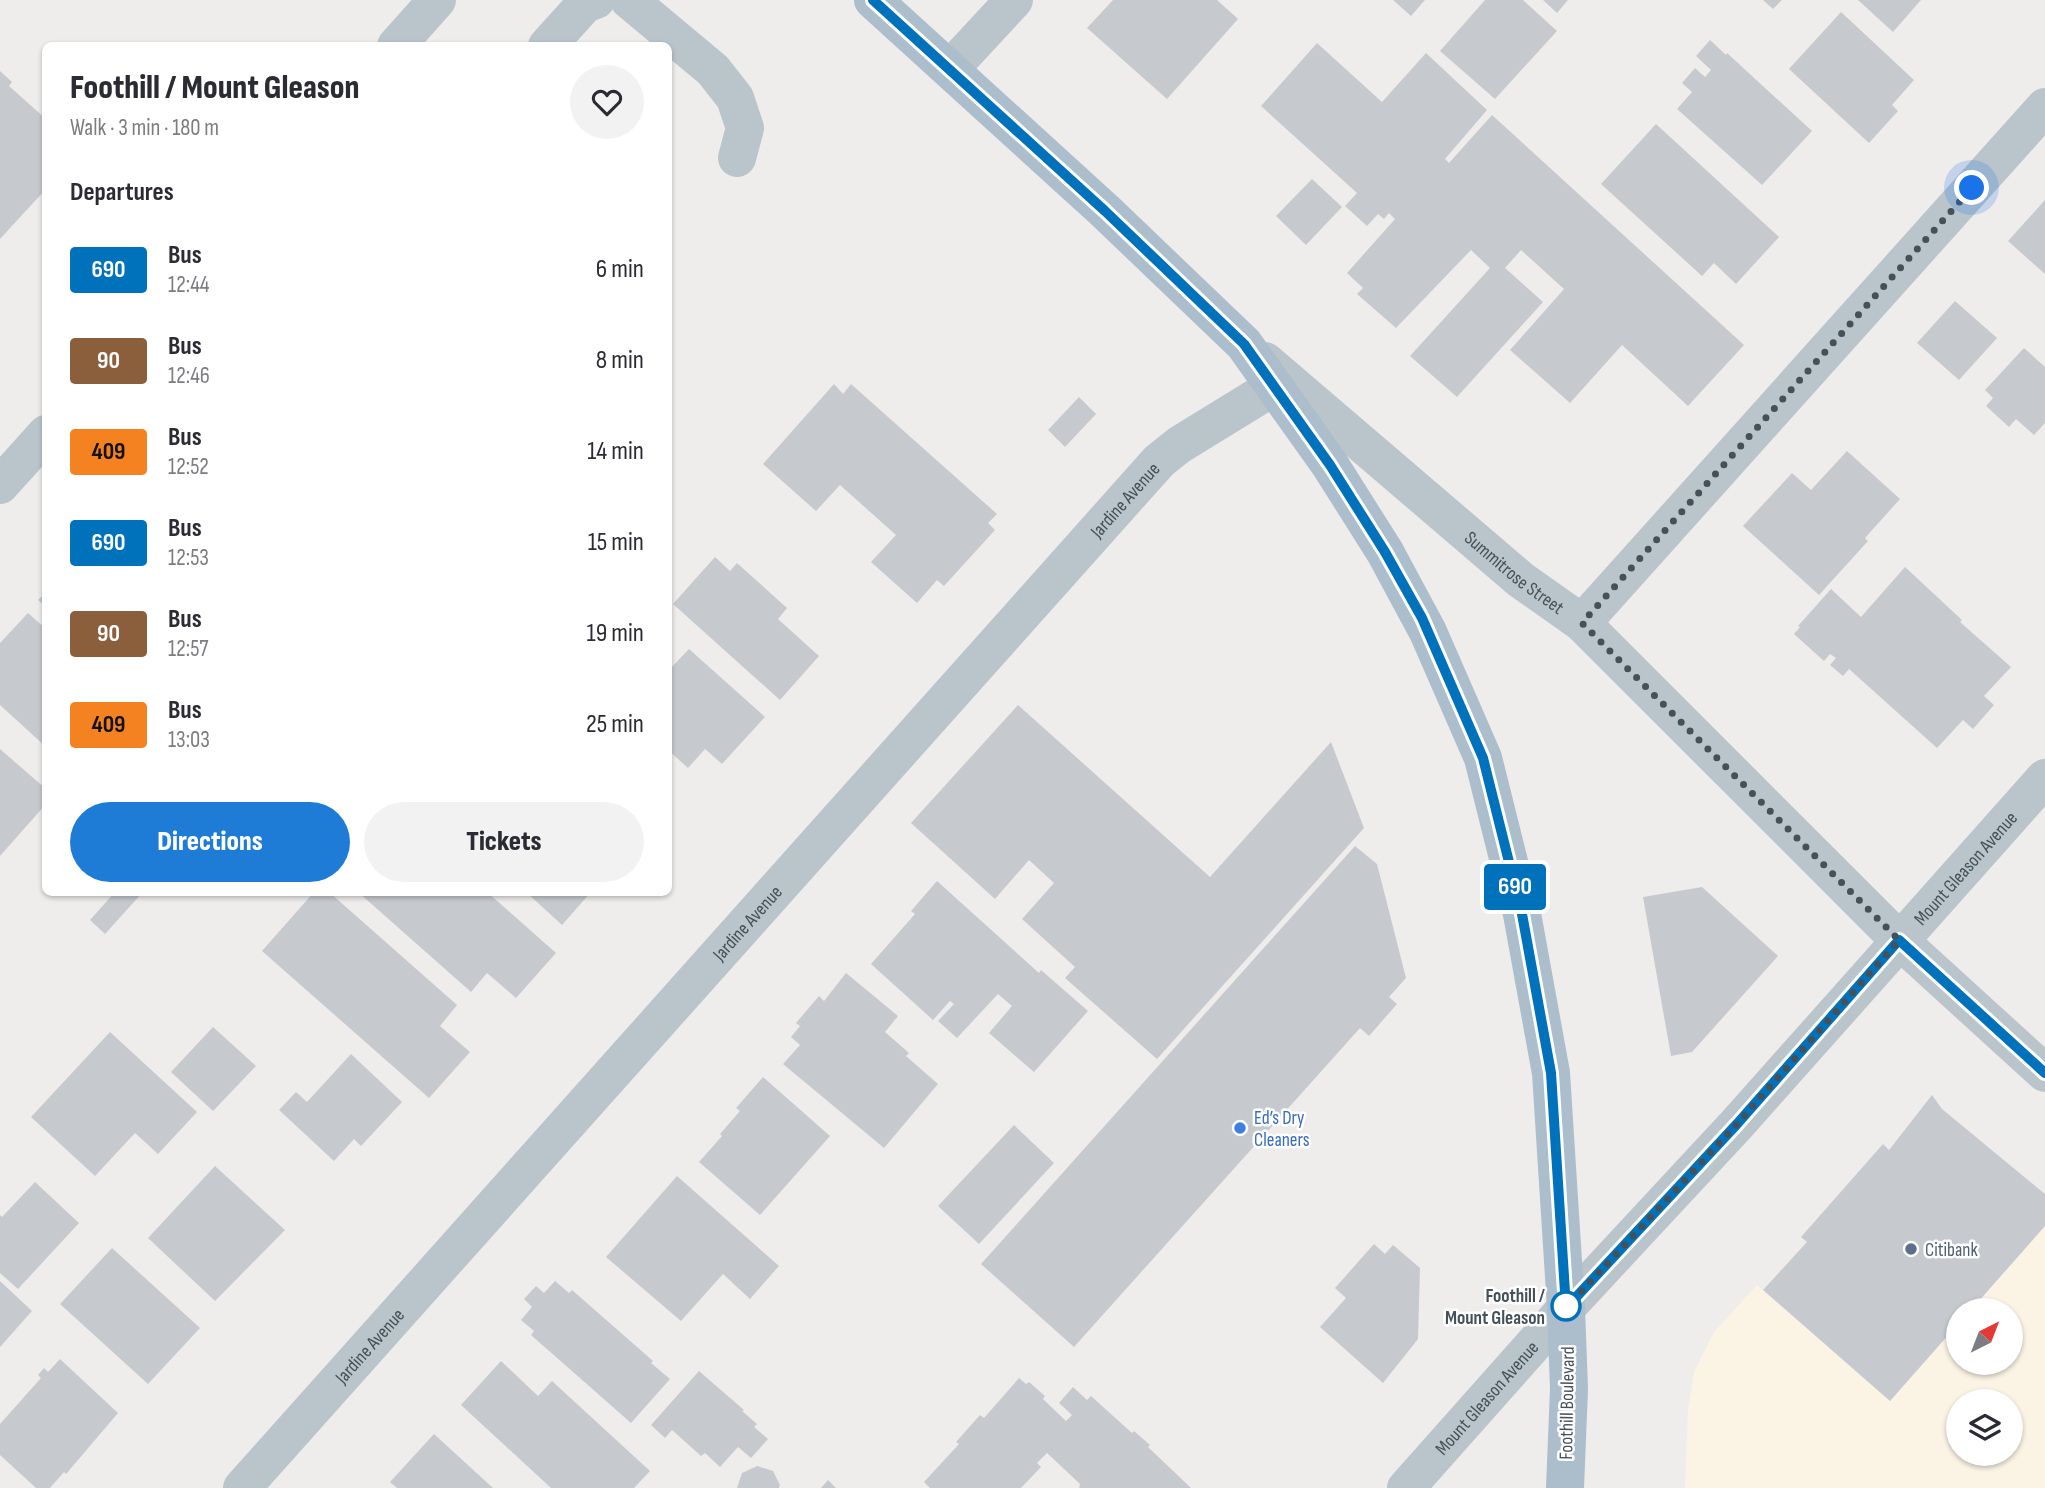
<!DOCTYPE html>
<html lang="en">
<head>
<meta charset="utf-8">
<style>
	:root { --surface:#fff; --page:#f2f2f3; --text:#2b2b33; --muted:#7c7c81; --accent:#1e7bd6 }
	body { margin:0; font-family:"Sofia Sans Condensed",sans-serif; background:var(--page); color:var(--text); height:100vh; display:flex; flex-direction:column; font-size:26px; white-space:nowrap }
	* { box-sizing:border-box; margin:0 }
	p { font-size:23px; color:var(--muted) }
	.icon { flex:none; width:38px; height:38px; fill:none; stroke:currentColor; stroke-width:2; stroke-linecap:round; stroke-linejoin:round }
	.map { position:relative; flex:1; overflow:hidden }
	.side { position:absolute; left:42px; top:42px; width:630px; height:854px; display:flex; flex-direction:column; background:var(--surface); border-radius:10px; box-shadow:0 2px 5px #0004 }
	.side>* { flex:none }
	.badge { padding:0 14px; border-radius:5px; font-size:24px; line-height:46px }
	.needle { width:46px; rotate:42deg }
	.tools { position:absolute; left:1946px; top:1298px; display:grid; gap:14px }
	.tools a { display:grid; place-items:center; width:77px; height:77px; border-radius:50%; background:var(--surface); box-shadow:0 2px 5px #0004; font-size:35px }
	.you { position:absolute; width:35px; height:35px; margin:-18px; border:5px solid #fff; border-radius:50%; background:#1a73e8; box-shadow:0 0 0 10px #1a73e833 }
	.map>.badge { position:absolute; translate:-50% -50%; box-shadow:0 0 0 4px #fff }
	h2 { padding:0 28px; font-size:26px; line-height:63px }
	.round { display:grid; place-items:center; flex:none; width:74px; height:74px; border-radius:37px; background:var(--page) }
	.overview { display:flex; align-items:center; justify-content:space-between; height:119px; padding:0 28px }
	h1 { font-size:33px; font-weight:800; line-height:52px }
	.action { display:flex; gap:14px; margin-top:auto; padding:14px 28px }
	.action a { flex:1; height:80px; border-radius:42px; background:var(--accent); color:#fff; font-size:28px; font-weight:800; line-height:80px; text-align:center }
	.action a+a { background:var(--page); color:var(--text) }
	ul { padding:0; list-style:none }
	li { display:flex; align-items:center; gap:21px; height:91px; padding:0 28px }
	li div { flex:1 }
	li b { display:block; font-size:26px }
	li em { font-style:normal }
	li .badge { min-width:77px; font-weight:700; text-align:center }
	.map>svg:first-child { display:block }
	.commercial { fill:#fbf3e4; fill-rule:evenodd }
	.building { fill:#c6cacf }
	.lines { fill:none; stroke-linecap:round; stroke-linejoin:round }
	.minor { stroke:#bac5cb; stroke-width:38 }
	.major { stroke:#acbdcb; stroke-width:38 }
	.line-casing { stroke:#fff; stroke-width:16 }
	.line { stroke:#0072bc; stroke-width:10 }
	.walk { stroke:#455159; stroke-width:7; stroke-dasharray:0 12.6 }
	.shop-dot { fill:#3f7fe0; stroke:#fff; stroke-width:2.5 }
	.service-dot { fill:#5c6f8a; stroke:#fff; stroke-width:2.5 }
	.stop-dot { fill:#fff; stroke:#0072bc; stroke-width:3.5 }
	.labels { text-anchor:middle; stroke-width:5; stroke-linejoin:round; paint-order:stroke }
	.street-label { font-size:19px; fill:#455159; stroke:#fff }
	.shop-label { font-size:19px; fill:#366cbe; stroke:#fff; text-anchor:start }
	.service-label { font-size:19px; fill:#4e5e75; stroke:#fff; text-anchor:start }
	.stop-label { font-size:19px; font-weight:bold; fill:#455159; stroke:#fff; text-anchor:end }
</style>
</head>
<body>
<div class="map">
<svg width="2045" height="1488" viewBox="0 0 2045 1488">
	<rect width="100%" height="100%" fill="#efecec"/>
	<path class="commercial" d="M2045,1226V1488H1685L1688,1410L1694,1372L1714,1332L1757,1285L1890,1401L1958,1324V1363H2011V1311H1970ZM1958,1402H2011V1454H1958Z"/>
	<g class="building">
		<polygon points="1113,0 1217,0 1238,19 1167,99 1087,28"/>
		<polygon points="1393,0 1425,0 1411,16"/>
		<polygon points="1485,0 1523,0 1557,31 1495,99 1440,51"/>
		<polygon points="1543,0 1568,0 1557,13"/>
		<polygon points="1763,0 1782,0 1773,9"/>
		<polygon points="1858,0 1921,0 1893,32"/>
		<polygon points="1841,12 1914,80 1892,105 1898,111 1869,143 1789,69"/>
		<polygon points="1710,40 1726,55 1727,53 1812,131 1762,185 1677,109 1692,92 1682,83 1695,68 1705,77 1711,70 1696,56"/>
		<polygon points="1317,43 1382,102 1426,53 1487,110 1445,159 1449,163 1492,115 1744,345 1688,406 1622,345 1570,403 1510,350 1564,289 1521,250 1505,268 1543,302 1457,397 1410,356 1490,268 1471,250 1396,328 1357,294 1363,288 1347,273 1395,219 1389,213 1384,219 1378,214 1367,226 1345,206 1357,193 1261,106"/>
		<polygon points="0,71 12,82 9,86 46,119 46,189 0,239"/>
		<polygon points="1656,124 1779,237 1736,284 1714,263 1702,276 1601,184"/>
		<polygon points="1312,179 1342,207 1306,245 1276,216"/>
		<polygon points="2045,200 2045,274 2008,241"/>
		<polygon points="1955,301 1997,338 1959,380 1917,343"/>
		<polygon points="2024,348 2045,367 2045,423 2034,435 2016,419 2009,427 1986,406 1993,398 1985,390"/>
		<polygon points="834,384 843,394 851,384 997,514 988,523 995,530 944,586 937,580 917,603 871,562 896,535 840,485 816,511 763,464"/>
		<polygon points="1079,397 1096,414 1065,447 1048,430"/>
		<polygon points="1847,451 1900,499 1865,538 1868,541 1819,595 1743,526 1792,473 1811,490"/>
		<polygon points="715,557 730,571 737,563 787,608 778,619 819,656 780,700 673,604"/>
		<polygon points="1905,567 1962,620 1960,622 2011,667 1984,696 1994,705 1973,729 1963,720 1937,748 1849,669 1843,676 1830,665 1836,658 1830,654 1824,661 1794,634 1800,627 1798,626 1831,589 1861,617"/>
		<polygon points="46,592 46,607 38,600"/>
		<polygon points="28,613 46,629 46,747 0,705 0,643"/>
		<polygon points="689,649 765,717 722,764 705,749 688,768 668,750 668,671"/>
		<polygon points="1018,705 1210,877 1331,742 1364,828 1157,1059 1065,978 1075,967 1022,919 1054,883 1029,860 995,899 911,823"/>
		<polygon points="0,749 46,789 46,804 0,856"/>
		<polygon points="1355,846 1377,864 1406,978 1389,997 1397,1004 1369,1036 1360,1028 1074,1347 981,1264"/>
		<polygon points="937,881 1039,973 1041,970 1088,1011 1034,1072 989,1033 1012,1006 998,994 957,1038 938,1021 954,1004 950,1001 933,1020 871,964 915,914 911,911"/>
		<polygon points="1702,887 1778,956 1692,1052 1671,1056 1643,897"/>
		<polygon points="115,892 143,892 105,934 90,920"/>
		<polygon points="314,892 329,892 457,1005 440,1026 470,1052 429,1098 262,951"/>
		<polygon points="358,892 487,892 556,953 516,998 487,973 471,992"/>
		<polygon points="526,892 591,892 562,925"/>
		<polygon points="846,973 898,1016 885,1032 909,1053 906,1056 938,1084 884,1148 783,1064 800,1045 791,1037 800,1026 796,1023 819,996 824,1001"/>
		<polygon points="213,1027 256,1066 213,1111 171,1072"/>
		<polygon points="110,1032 197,1112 158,1154 135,1133 95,1176 31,1117"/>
		<polygon points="351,1054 402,1102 361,1146 354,1139 334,1161 279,1110 296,1092 307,1102"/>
		<polygon points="763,1077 830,1136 760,1215 699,1162 722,1136 720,1134 740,1111 736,1108"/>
		<polygon points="1932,1095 1942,1109 2045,1194 2045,1226 1970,1311 1958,1311 1958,1324 1890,1401 1763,1290 1807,1242 1801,1237 1883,1144 1889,1150"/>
		<polygon points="1014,1125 1054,1163 979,1244 938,1206"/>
		<polygon points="215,1166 285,1230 215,1301 148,1238"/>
		<polygon points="677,1176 779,1266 750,1299 723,1274 681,1321 606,1257"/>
		<polygon points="35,1182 79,1223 18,1289 0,1273 0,1215 2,1217"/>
		<polygon points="1374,1244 1385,1254 1393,1245 1420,1268 1418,1339 1383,1383 1320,1327 1346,1298 1335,1288"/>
		<polygon points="112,1248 200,1328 148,1384 60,1304"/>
		<polygon points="0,1281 32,1311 0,1347"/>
		<polygon points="555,1281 569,1293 572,1290 653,1361 651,1363 670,1379 631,1423 531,1335 534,1331 521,1320 532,1307 524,1299 536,1286 544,1293"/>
		<polygon points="60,1359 118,1413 66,1474 64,1472 50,1488 36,1488 0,1455 0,1424 41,1378 38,1375 44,1368 48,1372"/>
		<polygon points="501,1361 538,1396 552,1381 650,1471 634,1488 551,1488 461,1405"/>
		<polygon points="699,1371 744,1410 742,1411 757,1424 754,1427 768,1439 751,1458 738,1447 720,1467 705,1453 701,1456 672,1430 665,1438 651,1425"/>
		<polygon points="1019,1378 1026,1384 1029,1382 1045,1396 1043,1399 1066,1421 1072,1415 1059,1403 1073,1387 1087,1400 1091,1396 1132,1433 1134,1431 1150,1445 1148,1447 1191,1488 1079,1488 1080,1484 1047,1453 1037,1463 1041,1467 1021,1488 930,1488 924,1482 959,1444 956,1442 980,1415 984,1418"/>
		<polygon points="434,1434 493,1488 397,1488 390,1482"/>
		<polygon points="757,1466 773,1471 780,1485 779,1488 737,1488 742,1473"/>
		<polygon points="828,1480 836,1488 821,1488"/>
	</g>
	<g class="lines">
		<g class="minor">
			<polyline points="629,0 713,70 735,98 745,128 737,158"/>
			<polyline points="396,46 437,0"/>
			<polyline points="547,46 585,4 596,0"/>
			<polyline points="950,69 1014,0"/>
			<path id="s1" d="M1265,361L1521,580L1582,623L1899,940L2045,1073"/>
			<polyline points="0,485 46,434"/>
			<polyline points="1582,623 2045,107"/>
			<path id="s2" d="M242,1488L1159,461L1179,445L1275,386"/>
			<path id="s3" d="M1406,1488L1566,1308L1737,1124L2045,778"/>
		</g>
		<polyline class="major" points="873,0 1105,211 1244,344 1330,465 1385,552 1428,632 1483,758 1522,914 1551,1073 1566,1308 1569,1389 1565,1488"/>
	</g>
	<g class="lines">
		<g class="line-casing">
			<polyline id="line" points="873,0 1105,211 1244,344 1330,465 1385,552 1422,618 1483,758 1522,914 1551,1073 1566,1308 1737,1124 1899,940 2045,1073"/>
		</g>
		<use href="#line" class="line"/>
		<polyline class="walk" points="1566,1306 1566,1308 1737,1124 1899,940 1582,623 1972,188"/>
	</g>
	<circle class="shop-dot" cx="1240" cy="1128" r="7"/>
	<circle class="service-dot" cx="1911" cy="1249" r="7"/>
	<circle class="stop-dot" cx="1566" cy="1306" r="14"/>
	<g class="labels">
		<g class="street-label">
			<text dy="7" stroke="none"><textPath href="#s2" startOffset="1325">Jardine Avenue</textPath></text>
			<text dy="7" stroke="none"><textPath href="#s1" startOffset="327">Summitrose Street</textPath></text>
			<text dy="7" stroke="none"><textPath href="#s3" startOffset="835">Mount Gleason Avenue</textPath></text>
			<text dy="7" stroke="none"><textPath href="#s2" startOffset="758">Jardine Avenue</textPath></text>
			<text dy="7" stroke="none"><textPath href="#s2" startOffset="191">Jardine Avenue</textPath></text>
			<text dy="7" stroke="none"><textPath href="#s3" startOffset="121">Mount Gleason Avenue</textPath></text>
			<text transform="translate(1566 1403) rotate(-89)" y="7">Foothill Boulevard</text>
		</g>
		<g class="shop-label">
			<text x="1254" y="1124">Ed’s Dry<tspan x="1254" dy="22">Cleaners</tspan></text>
		</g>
		<g class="service-label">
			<text x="1925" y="1256">Citibank</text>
		</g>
		<g class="stop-label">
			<text x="1545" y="1302">Foothill /<tspan x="1545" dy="22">Mount Gleason</tspan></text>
		</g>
	</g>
</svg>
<div class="tools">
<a><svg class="needle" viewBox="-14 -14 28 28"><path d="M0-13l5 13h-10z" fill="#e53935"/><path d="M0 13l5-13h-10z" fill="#7c7c81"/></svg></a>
<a><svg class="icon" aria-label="layers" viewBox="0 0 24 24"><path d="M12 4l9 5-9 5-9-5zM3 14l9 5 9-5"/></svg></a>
</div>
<div class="you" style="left:1972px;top:188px"></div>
<b class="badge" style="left:1515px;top:887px;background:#0072bc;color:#fff">690</b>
<section class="side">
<div class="overview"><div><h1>Foothill / Mount Gleason</h1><p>Walk · 3 min · 180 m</p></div><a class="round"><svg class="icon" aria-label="heart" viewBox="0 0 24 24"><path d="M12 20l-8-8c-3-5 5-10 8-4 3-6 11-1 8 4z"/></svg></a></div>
<h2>Departures</h2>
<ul>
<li><span class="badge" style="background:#0072bc;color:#fff">690</span><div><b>Bus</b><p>12:44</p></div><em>6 min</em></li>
<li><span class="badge" style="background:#8b5e3c;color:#fff">90</span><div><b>Bus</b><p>12:46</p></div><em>8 min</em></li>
<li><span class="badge" style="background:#f58220;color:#111">409</span><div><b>Bus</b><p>12:52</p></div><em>14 min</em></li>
<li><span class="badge" style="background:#0072bc;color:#fff">690</span><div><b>Bus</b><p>12:53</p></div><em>15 min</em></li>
<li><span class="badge" style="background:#8b5e3c;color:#fff">90</span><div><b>Bus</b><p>12:57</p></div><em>19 min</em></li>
<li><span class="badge" style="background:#f58220;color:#111">409</span><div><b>Bus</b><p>13:03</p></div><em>25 min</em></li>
</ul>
<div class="action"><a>Directions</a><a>Tickets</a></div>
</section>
</div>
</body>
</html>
